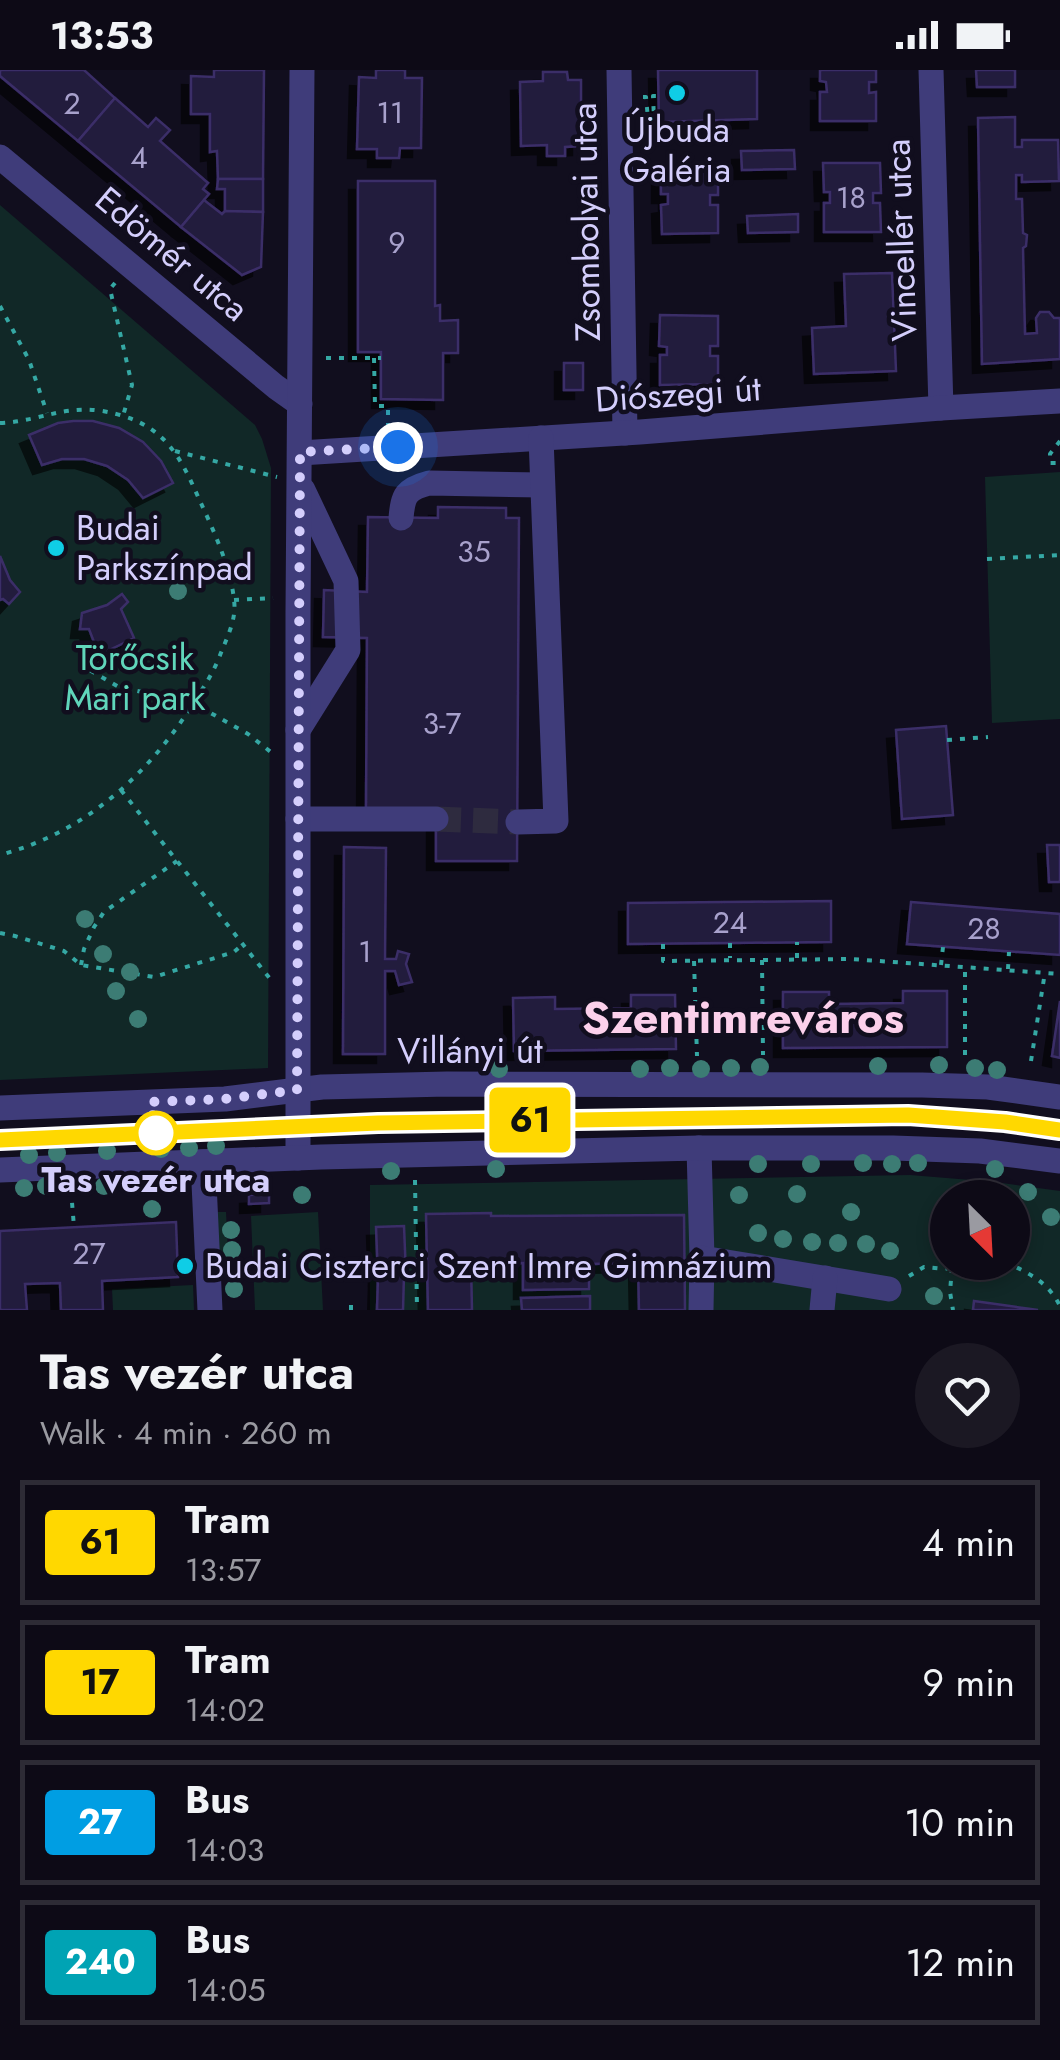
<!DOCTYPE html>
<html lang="en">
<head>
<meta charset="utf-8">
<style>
	:root { --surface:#0d0a16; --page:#1b1823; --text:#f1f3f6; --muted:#9a9aa1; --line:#2d2b35 }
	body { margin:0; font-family:Jost,sans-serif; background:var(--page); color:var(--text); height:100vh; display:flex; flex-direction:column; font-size:38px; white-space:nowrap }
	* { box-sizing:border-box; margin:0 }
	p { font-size:32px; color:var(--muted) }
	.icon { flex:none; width:55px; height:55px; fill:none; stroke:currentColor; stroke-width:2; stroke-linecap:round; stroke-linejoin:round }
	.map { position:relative; height:1240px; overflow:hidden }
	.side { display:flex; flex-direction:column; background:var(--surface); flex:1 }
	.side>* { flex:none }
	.badge { padding:0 20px; border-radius:8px; font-size:35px; line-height:65px }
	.needle { width:65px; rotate:156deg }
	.fabs { position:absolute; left:930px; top:1110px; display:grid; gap:20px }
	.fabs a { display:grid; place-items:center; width:100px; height:100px; border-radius:50%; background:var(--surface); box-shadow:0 5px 15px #0003,0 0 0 2px var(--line); font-size:50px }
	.you { position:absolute; width:50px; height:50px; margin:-25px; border:8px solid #fff; border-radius:50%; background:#1a73e8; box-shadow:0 0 0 15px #1a73e833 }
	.map>.badge { position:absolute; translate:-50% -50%; box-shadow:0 0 0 5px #fff }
	.round { display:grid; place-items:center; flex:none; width:105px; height:105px; border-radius:52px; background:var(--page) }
	.overview { display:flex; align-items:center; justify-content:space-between; height:170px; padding:0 40px }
	h1 { font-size:48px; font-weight:700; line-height:75px }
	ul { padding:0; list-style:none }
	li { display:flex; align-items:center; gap:30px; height:125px; margin:0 20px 15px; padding:0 20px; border:5px solid var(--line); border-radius:0px }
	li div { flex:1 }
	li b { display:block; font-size:38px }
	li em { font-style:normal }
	li .badge { min-width:110px; font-weight:700; text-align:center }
	.status { display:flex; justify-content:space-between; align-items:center; height:70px; padding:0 50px; background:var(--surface); direction:ltr }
	.status svg { height:28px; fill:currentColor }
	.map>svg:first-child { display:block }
	.green { fill:#112827; fill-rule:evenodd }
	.building { fill:#231b3e; stroke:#3b2e68; stroke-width:2.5; filter:url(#shadow) }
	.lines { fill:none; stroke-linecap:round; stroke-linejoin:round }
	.minor-tunnel { stroke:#2e2b3f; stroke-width:25; stroke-dasharray:25 12; stroke-linecap:butt }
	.path { stroke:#35a8a4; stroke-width:4; stroke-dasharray:5 8; stroke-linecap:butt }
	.minor { stroke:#3f3c7a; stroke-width:25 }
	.tram { stroke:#0fcde6; stroke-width:2.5 }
	.tree { fill:#3c7c74 }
	.line-casing { stroke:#fff; stroke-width:22 }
	.line { stroke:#ffd800; stroke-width:15 }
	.walk { stroke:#d4cefc; stroke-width:10; stroke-dasharray:0 18 }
	.poi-dot { fill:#0fcde6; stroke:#110e1e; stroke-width:4 }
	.stop-dot { fill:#fff; stroke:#ffd800; stroke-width:5 }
	.labels { text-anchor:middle; stroke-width:9; stroke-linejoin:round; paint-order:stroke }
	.number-label { font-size:30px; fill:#a8a1cc }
	.poi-label { font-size:35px; fill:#d4cefc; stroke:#110e1e; text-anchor:start }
	.street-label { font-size:35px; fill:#d4cefc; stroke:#110e1e }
	.park-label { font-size:35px; fill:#60d6bb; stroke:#110e1e }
	.stop-label { font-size:35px; font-weight:bold; fill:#d4cefc; stroke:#110e1e }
	.district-label { font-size:45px; font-weight:bold; fill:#fcd0eb; stroke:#110e1e }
</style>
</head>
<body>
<div class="status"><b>13:53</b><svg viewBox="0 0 49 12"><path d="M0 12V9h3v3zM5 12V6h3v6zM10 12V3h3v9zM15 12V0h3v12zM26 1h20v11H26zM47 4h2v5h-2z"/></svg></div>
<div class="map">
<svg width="1060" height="1240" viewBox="0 0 1060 1240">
	<defs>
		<filter id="shadow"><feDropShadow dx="-9" dy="9" stdDeviation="0" flood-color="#0009"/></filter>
	</defs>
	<rect width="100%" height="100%" fill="#110e1e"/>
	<g class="green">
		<polygon points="0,135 255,355 262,369 271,398 268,998 0,1010"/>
		<polygon points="1060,402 1060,649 992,653 985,407"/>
		<path d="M910,1105L995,1112L1060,1121V1240H370V1115ZM948,1128H1012V1192H948Z"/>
		<polygon points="214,1142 226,1142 229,1202 218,1203"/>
		<polygon points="318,1142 323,1240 255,1240 251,1146"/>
		<polygon points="193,1215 194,1240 113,1240 112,1219"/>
	</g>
	<g class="building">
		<polygon points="0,0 84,0 115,28 78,71 0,6"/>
		<polygon points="214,0 264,0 263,109 218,109 217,81 210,82 210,44 191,44 191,6 214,7"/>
		<polygon points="376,0 405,0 405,8 422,8 421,78 400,78 399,88 377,88 377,79 357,79 359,7 376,8"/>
		<polygon points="658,0 757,0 757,49 659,52"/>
		<polygon points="820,0 876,0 876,12 869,12 869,23 876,22 876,51 820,51 820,22 827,22 826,12 820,11"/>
		<polygon points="976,0 1015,0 1015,17 977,17"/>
		<polygon points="543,2 567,2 568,10 581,10 581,76 565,77 565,86 547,86 547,75 521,76 520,12 543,11"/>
		<polygon points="115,28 148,57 156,48 170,60 160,71 208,113 203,119 209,124 181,157 78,71"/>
		<polygon points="1015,47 1015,77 1022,77 1022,70 1058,70 1059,111 1022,112 1022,105 1016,105 1016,129 1022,129 1023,163 1027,165 1026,176 1023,178 1025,264 1037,263 1036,248 1040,242 1049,242 1054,248 1060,248 1060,289 982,294 978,48"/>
		<polygon points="794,80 795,99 742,100 741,81"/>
		<polygon points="823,93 880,93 881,123 873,123 873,133 880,133 881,162 824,162 824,133 830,133 830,122 824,122"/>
		<polygon points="718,94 718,125 710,125 710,135 718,135 718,163 662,164 661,135 668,134 668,124 661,124 661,95"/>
		<polygon points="218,109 263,109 263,142 225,141 225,119 217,119"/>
		<polygon points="358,111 435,111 435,236 440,235 440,251 458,250 458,283 443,283 443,330 381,329 381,282 358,282"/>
		<polygon points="204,130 222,144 225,141 263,142 261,197 242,205 181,157"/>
		<polygon points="798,144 798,162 748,163 747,146"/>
		<polygon points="892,203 896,301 814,304 812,258 846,256 844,204"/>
		<polygon points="660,245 718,246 718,276 710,276 710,286 718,286 718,314 660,315 660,285 667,285 667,277 659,276"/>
		<rect x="564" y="293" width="19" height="27"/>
		<polygon points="73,351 93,351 119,358 143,372 161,391 173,413 143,428 128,410 107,396 84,389 62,389 42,395 29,365 58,353"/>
		<polygon points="438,437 506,438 506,448 519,448 517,791 436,791 436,741 366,740 367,568 323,567 324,520 367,522 368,447 438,448"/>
		<polygon points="0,486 10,510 20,522 9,534 3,529 0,530"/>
		<polygon points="122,524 128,532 121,539 134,568 99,585 89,559 80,559 82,543 107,535"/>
		<polygon points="946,656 953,745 902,749 896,660"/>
		<polygon points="1047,775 1060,775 1060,812 1049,812"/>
		<polygon points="344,777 386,778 385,889 396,889 398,881 409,884 406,894 412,912 399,915 395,901 385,901 385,984 343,984"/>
		<polygon points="831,831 831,872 628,874 628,833"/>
		<polygon points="911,832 1060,844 1060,885 907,874"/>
		<polygon points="903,921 947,921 947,977 783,978 783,922 829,922 829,934 903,933"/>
		<polygon points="631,925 675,925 676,979 514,981 513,928 555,927 555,939 631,938"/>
		<polygon points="1060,931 1060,988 1052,986"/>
		<polygon points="269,1124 269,1133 249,1134 249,1125"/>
		<polygon points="491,1143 491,1146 684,1145 685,1240 639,1240 638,1193 589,1194 589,1219 523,1220 523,1193 471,1194 472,1240 428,1240 426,1144"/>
		<polygon points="176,1152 178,1207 102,1211 103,1240 61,1240 60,1213 25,1214 27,1240 0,1240 0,1161"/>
		<polygon points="404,1156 406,1205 378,1207 376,1157"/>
		<polygon points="404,1205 403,1240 377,1240 378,1207"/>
		<polygon points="590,1226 590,1240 522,1240 521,1228"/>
		<polygon points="974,1231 1038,1240 973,1240"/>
	</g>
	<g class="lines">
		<polyline class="minor-tunnel" points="436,749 518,752"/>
		<g class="path">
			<polyline points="643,27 646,27 648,49 654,49 653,26 658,26"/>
			<polyline points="115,213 110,219 132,315 123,346"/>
			<polyline points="0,236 29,290 47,343"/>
			<polyline points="326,288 381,288"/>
			<polyline points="374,288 375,336 388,336 388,355"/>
			<path d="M0,353C46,351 69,330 120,345C166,358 181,388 199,429C213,459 231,498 234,530C237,550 226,569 219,588C210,609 201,621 189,640C143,710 82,763 0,785"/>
			<polyline points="1060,371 1050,384 1050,393 1060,393"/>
			<polyline points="175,381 277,407"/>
			<polyline points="987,489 1060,485"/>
			<polyline points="234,530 273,528"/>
			<polyline points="79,594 119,617 193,633 248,664 272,683"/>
			<polyline points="947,670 988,667"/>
			<polyline points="121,720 271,910"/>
			<polyline points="0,863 15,866 64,881 81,895 154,907 234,882 243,874"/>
			<polyline points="730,873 730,888"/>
			<polyline points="663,874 663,891 851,889 1060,904"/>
			<polyline points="797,888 797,872"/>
			<polyline points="762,890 763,985"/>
			<polyline points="694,891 697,986"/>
			<polyline points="81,895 84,879 94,857 104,842 177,791"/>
			<polyline points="941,895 943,877"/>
			<polyline points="1008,899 1009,882"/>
			<polyline points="965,985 965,897"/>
			<polyline points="1031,991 1045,902"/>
			<polyline points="415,1110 417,1240"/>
			<polyline points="71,1120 74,1157"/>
			<path d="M1005,1192C1029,1203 1048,1212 1060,1236"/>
			<polyline points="952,1198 950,1222 953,1240"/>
			<polyline points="909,1206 924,1197 944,1199 976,1192"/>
			<polyline points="351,1235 351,1240"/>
		</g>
		<g class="minor">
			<polyline points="619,0 625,363"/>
			<polyline points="931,0 941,338"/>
			<polyline points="0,87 276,317 300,334"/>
			<polyline points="300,383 640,362 941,338 1060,331"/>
			<path d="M401,448C403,425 406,419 429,413L542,415"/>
			<polyline points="298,660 348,580 346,511 303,420"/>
			<polyline points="298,749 436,749"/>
			<polyline points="518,752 556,751 541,368"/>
			<polyline points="0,1038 225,1029 322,1017 447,1014 922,1015 988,1017 1060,1027"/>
			<polyline points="699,1078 702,1188 889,1219"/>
			<polyline points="298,1088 298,543 302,0"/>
			<polyline points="203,1092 210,1240"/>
			<polyline points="0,1100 321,1087 699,1078 893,1078 980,1081 1060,1091"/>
			<polyline points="701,1240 702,1188"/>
			<polyline points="822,1240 825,1208"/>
		</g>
		<polyline class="tram" points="0,1070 406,1052 908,1045 1005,1052 1060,1060"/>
	</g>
	<g class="tree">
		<circle cx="178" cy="521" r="9"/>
		<circle cx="85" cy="849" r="9"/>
		<circle cx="103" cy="884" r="9"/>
		<circle cx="130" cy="902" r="9"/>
		<circle cx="116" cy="921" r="9"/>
		<circle cx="138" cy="949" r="9"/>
		<circle cx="939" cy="995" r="9"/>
		<circle cx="878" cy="996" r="9"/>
		<circle cx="760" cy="997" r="9"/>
		<circle cx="670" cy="998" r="9"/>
		<circle cx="731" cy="998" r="9"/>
		<circle cx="975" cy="998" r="9"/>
		<circle cx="499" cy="999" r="9"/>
		<circle cx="640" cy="999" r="9"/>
		<circle cx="701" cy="999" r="9"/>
		<circle cx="997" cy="1000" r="9"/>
		<circle cx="216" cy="1076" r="9"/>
		<circle cx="189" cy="1078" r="9"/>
		<circle cx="161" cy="1079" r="9"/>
		<circle cx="107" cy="1081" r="9"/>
		<circle cx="57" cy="1083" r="9"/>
		<circle cx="29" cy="1085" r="9"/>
		<circle cx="863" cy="1093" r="9"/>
		<circle cx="918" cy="1093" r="9"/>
		<circle cx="758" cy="1094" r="9"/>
		<circle cx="811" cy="1094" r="9"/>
		<circle cx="892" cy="1094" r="9"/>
		<circle cx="496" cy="1099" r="9"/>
		<circle cx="995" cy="1099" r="9"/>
		<circle cx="391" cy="1101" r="9"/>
		<circle cx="46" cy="1116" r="9"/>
		<circle cx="104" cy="1116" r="9"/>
		<circle cx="24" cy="1118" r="9"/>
		<circle cx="1028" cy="1122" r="9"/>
		<circle cx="797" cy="1124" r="9"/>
		<circle cx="302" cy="1125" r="9"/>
		<circle cx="739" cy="1125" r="9"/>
		<circle cx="152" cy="1139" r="9"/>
		<circle cx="851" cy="1142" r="9"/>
		<circle cx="1051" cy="1147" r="9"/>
		<circle cx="231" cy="1160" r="9"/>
		<circle cx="758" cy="1163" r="9"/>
		<circle cx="783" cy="1169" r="9"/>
		<circle cx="812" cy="1172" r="9"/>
		<circle cx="838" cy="1173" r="9"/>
		<circle cx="866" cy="1174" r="9"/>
		<circle cx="232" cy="1180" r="9"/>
		<circle cx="890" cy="1181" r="9"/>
		<circle cx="233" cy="1199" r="9"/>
		<circle cx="234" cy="1219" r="9"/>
		<circle cx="934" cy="1226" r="9"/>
	</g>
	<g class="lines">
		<g class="line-casing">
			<polyline id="line" points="0,1070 378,1053 908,1045 1005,1052 1060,1060"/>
		</g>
		<use href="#line" class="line"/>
		<polyline class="walk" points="156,1063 150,1032 225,1029 297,1020 300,382 398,377"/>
	</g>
	<g class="poi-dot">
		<circle cx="677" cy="23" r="10"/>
		<circle cx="56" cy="478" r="10"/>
		<circle cx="185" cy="1196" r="10"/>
	</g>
	<circle class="stop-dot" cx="156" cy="1063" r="20"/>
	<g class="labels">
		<g class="number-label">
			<text x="72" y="44">2</text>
			<text x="390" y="53">11</text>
			<text x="139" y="98">4</text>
			<text x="851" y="138">18</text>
			<text x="397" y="183">9</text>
			<text x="474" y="492">35</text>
			<text x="442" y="664">3-7</text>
			<text x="730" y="863">24</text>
			<text x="984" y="869">28</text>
			<text x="365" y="892">1</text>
			<text x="89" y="1194">27</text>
		</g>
		<g class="poi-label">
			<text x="677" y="72" text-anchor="middle">Újbuda<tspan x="677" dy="40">Galéria</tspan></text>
			<text x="76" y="470">Budai<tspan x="76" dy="40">Parkszínpad</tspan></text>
			<text x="205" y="1208">Budai Ciszterci Szent Imre Gimnázium</text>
		</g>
		<g class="street-label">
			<text transform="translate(586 152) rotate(-91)" y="12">Zsombolyai utca</text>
			<text transform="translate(901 170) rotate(-92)" y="12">Vincellér utca</text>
			<text transform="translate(172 184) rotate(40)" y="12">Edömér utca</text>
			<text transform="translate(678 324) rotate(-4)" y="12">Diószegi út</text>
			<text x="470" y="993">Villányi út</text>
		</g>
		<g class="park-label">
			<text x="135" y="600">Törőcsik<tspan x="135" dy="40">Mari park</tspan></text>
		</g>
		<g class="stop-label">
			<text x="156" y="1122">Tas vezér utca</text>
		</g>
		<g class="district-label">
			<text x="743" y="963">Szentimreváros</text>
		</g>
	</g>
</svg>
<div class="fabs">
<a><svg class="needle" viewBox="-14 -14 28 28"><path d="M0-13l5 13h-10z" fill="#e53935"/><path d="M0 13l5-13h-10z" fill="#9a9aa1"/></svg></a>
</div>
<div class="you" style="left:398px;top:377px"></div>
<b class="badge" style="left:530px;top:1050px;background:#ffd800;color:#111">61</b>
</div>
<section class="side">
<div class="overview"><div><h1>Tas vezér utca</h1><p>Walk · 4 min · 260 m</p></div><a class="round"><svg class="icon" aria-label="heart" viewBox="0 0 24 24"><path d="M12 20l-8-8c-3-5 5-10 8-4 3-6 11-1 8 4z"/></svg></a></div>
<ul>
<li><span class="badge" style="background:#ffd800;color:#111">61</span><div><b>Tram</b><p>13:57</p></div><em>4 min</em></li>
<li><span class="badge" style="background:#ffd800;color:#111">17</span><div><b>Tram</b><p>14:02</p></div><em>9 min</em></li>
<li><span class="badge" style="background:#009ee3;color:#fff">27</span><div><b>Bus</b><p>14:03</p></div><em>10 min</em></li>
<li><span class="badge" style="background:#00a3b4;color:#fff">240</span><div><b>Bus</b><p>14:05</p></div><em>12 min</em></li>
</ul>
</section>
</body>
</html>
